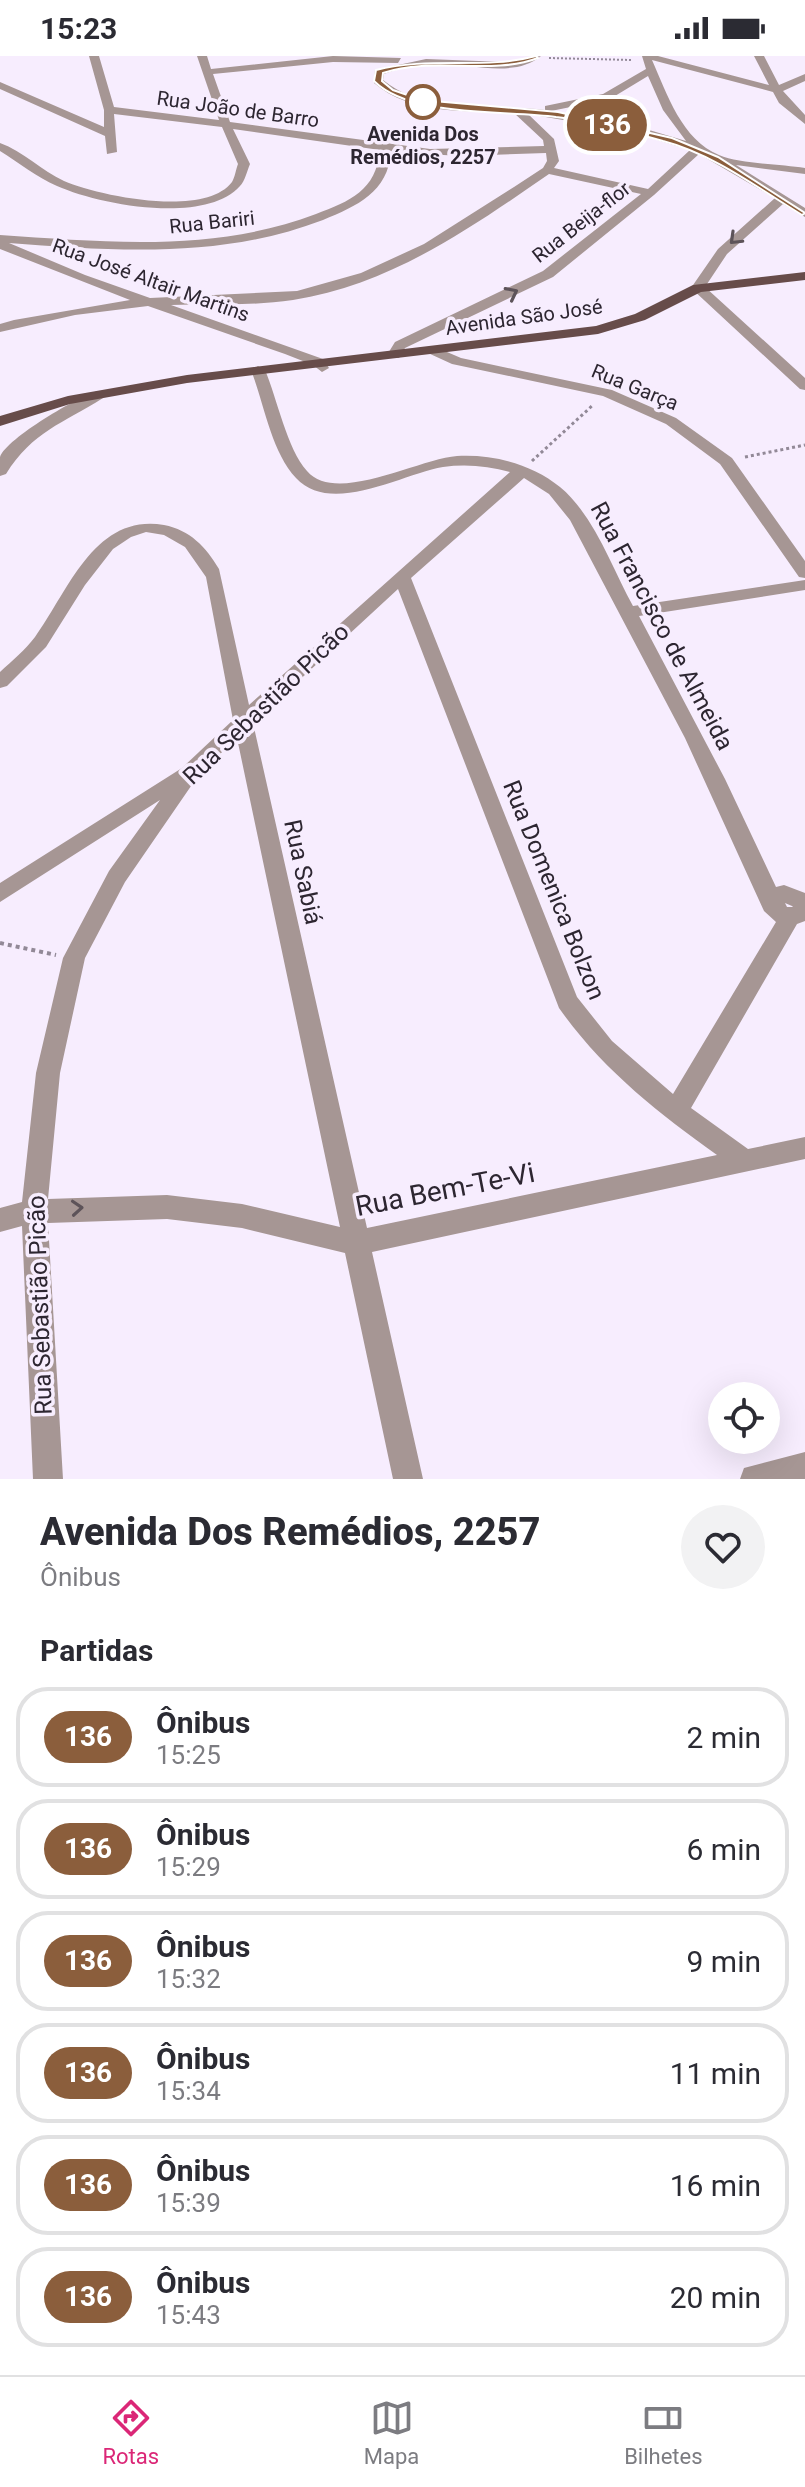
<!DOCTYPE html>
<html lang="pt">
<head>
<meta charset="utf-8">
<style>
	:root { --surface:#fff; --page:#f2f2f3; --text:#2b2b33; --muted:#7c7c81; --line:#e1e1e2; --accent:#db2777 }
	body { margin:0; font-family:Roboto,sans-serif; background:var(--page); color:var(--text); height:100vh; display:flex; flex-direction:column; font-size:30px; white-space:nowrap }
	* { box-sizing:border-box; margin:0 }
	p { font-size:26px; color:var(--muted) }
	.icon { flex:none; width:44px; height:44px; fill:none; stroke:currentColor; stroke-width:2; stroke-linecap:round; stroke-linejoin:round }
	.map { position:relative; height:1423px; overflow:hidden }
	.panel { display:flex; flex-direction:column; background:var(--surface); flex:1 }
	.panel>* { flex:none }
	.badge { padding:0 16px; border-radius:26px; font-size:28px; line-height:52px }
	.controls { position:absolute; left:708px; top:1326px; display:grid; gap:16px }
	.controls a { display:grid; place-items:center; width:72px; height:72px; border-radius:50%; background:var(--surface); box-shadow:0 8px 32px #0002; font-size:40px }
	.map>.badge { position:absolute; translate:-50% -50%; box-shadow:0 0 0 4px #fff }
	h2 { padding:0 40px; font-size:30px; line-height:72px }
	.round { display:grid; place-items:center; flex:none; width:84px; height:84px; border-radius:42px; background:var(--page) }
	.headline { display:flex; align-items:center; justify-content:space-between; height:136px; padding:0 40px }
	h1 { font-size:38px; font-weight:800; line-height:60px }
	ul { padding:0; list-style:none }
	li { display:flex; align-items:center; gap:24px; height:100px; margin:0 16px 12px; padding:0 24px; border:4px solid var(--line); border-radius:32px }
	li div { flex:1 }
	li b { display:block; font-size:30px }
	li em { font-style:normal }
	li .badge { min-width:88px; font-weight:700; text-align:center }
	.status { display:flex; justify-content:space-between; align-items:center; height:56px; padding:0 40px; background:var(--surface); direction:ltr }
	.status svg { height:22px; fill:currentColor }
	.menu { display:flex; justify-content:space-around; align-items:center; height:112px; border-top:2px solid var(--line); background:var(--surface); font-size:22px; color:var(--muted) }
	.menu a { display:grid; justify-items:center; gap:4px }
	.menu .current { color:var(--accent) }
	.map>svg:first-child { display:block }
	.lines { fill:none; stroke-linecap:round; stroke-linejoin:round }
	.path-far2 { stroke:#928997; stroke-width:2; stroke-dasharray:2 2; stroke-linecap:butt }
	.path-far1 { stroke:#928997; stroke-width:3; stroke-dasharray:3 3; stroke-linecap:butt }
	.path { stroke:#928997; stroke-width:4; stroke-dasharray:4 4; stroke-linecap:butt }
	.minor { fill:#a69694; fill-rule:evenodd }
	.major { fill:#674c4a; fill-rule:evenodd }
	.oneway { stroke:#5d5359 }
	.line { fill:#8b5e3c; stroke:#fff; stroke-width:2 }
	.stop-dot { fill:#fff; stroke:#8b5e3c; stroke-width:4 }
	.labels { text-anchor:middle; stroke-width:7; stroke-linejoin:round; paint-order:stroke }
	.far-street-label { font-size:20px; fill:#2d2631; stroke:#f7edfe }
	.far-stop-label { font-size:20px; font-weight:bold; fill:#2d2631; stroke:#f7edfe }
	.street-label { font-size:24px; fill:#2d2631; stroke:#f7edfe }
	.near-street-label { font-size:28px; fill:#2d2631; stroke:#f7edfe }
</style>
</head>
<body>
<div class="status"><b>15:23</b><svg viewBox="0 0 49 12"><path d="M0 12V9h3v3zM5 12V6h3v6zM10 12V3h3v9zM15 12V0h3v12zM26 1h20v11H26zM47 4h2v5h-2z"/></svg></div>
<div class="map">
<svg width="805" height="1423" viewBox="0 0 805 1423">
	<rect width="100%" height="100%" fill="#f7edfe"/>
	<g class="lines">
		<polyline class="path-far2" points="549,2 632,4"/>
		<g class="path-far1">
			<polyline points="745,401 805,389"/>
			<polyline points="532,405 593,349"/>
		</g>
		<polyline class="path" points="0,887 56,899"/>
		<g class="minor">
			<path d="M89,0H99L114,51L219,64L197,0H207L211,13L333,0L401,2L398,7L333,6L213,18L230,66L430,93L544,90L543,84L514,57C467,54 413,60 374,27L375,14L426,3L505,6L541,0C515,22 472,8 441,8C421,8 402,11 384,18L383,24C425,59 494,48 545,54V50L603,38L646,13L642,0H658L769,29L754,0H764L779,29L805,18V25L783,35L805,59V68L779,47L773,36L652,4C667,38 682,84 719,99C740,108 781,108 805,112V118L736,109L805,152V161L783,148L727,198L705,231L805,322V334L800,333L691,232L718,193L775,142L699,98L654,139L553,221L405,292L399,302H389L387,299L395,286L543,215L641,138L549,118C471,172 390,229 293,244C253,250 212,248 171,249L323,303L329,312L322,316L313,309L285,298L148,250L75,259L0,276V268L14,264L130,244L0,193V179C107,186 213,197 316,158C350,145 376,135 380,94L233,73L250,108C247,115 245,125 240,130C205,169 100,149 57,130C37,121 19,107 0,95V87C23,95 42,115 64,125C99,140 205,162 232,126C235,121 236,113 238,108L222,71L114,58L117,96L107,98L105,80L0,33V26L104,71V54ZM648,20L663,54L686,85L629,68L551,55L610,43ZM528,58L628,75L690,94L648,133L554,112L559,105L554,83ZM391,96L461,100L546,97L547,105L543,112L514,131L424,188L361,217L297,235L150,242L85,219L9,187C116,195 221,203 323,164C357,150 388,136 391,96Z"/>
			<polygon points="433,290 461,302 612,334 676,362 732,402 805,505 805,522 799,521 720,408 666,368 603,340 452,308 428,297 428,291"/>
			<path d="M258,310L265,314C277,342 287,393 307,415C336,449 418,403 457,400C493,398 532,408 560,431C594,459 612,512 633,550L805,524V534L639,560L725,723L776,831L784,829L805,837V865L797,868L691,1052L748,1093L805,1081V1103L372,1196L423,1423H393L345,1197L242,1172L167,1163L48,1167L63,1423H33L22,1170L0,1176V1152L22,1146L36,1017L63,902L109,815L160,744L0,846V827L182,712L233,664L206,521L185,491L164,479L146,476L131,481L113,493L85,529L46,591L7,630L0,632V616C12,605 25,594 35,581C68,536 94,457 164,469C190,474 206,491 219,513L249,649L510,416C488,410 466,408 443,411C402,418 331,460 296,422C271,395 264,347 251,314ZM524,422L549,438L570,464L685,682L764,855L776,866L673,1038L612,985L577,941L411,522ZM398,533L559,952C602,1013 657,1056 717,1099L367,1172L253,667ZM237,682L340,1171L242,1148L167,1139L48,1143L60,1017L85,902L125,826L200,717ZM785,847L792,850L793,851H787Z"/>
			<path d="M98,335L103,336V342C62,368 33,375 6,418L0,420C0,414 0,406 0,401C7,382 79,340 98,335Z"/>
			<polygon points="805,1396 805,1423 740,1423 744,1412"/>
		</g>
		<polygon class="major" points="805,216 805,224 701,236 645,264 598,278 187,327 70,348 0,370 0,360 68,340 187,319 596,270 635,258 693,229"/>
	</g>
	<defs><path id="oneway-chevron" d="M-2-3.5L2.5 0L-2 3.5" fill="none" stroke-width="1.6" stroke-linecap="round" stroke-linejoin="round" transform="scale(2)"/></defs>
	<g class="oneway">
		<use href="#oneway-chevron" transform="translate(735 183) rotate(136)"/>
		<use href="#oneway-chevron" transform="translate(512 237) rotate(-27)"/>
		<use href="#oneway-chevron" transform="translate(77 1152) rotate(-4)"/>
	</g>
	<path class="line" d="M536,0L538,2C490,20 434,0 383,17L382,25L393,34L422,44L558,56L672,82L718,101L805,157L802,159C758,132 713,98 663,85C628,75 591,65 556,61C505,54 411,62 374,25L376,14C430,0 485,14 536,0Z"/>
	<circle class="stop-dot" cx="423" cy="46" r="16"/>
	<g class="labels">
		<g class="far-street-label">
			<text transform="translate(238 53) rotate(8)" y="7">Rua João de Barro</text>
			<text transform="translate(212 166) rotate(-6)" y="7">Rua Bariri</text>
			<text transform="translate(581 166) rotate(-38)" y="7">Rua Beija-flor</text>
			<text transform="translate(151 224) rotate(20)" y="7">Rua José Altair Martins</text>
			<text transform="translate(524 261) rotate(-8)" y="7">Avenida São José</text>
			<text transform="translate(635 331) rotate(22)" y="7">Rua Garça</text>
		</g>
		<g class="far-stop-label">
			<text x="423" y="85">Avenida Dos<tspan x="423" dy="23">Remédios, 2257</tspan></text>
		</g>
		<g class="street-label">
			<text transform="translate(662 570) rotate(62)" y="8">Rua Francisco de Almeida</text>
			<text transform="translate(266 648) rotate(-44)" y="8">Rua Sebastião Picão</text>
			<text transform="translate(303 816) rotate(78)" y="8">Rua Sabiá</text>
			<text transform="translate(554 834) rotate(68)" y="8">Rua Domenica Bolzon</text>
			<text transform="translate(40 1249) rotate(-92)" y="8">Rua Sebastião Picão</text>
		</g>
		<g class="near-street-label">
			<text transform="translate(445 1133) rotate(-11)" y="10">Rua Bem-Te-Vi</text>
		</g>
	</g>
</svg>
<div class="controls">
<a><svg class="icon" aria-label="locate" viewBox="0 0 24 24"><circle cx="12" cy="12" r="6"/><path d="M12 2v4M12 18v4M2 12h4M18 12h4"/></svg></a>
</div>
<b class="badge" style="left:607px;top:69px;background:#8b5e3c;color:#fff">136</b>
</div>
<section class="panel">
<div class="headline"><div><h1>Avenida Dos Remédios, 2257</h1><p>Ônibus</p></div><a class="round"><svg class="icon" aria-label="heart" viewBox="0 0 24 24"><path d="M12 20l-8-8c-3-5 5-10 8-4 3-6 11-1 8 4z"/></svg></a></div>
<h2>Partidas</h2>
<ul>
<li><span class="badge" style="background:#8b5e3c;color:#fff">136</span><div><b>Ônibus</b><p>15:25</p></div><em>2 min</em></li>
<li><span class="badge" style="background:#8b5e3c;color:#fff">136</span><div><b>Ônibus</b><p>15:29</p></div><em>6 min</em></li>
<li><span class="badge" style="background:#8b5e3c;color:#fff">136</span><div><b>Ônibus</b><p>15:32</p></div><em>9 min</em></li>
<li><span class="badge" style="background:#8b5e3c;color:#fff">136</span><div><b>Ônibus</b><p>15:34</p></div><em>11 min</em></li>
<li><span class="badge" style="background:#8b5e3c;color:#fff">136</span><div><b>Ônibus</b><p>15:39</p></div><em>16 min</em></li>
<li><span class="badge" style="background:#8b5e3c;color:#fff">136</span><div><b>Ônibus</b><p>15:43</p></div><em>20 min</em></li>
</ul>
</section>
<nav class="menu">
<a class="current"><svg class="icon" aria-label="directions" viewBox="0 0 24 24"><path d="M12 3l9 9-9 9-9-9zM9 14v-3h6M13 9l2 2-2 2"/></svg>Rotas</a>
<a><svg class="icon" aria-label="map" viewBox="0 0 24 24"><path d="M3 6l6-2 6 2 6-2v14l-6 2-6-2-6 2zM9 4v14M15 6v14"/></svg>Mapa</a>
<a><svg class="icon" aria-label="tickets" viewBox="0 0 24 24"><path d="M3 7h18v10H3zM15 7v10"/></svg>Bilhetes</a>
</nav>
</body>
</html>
